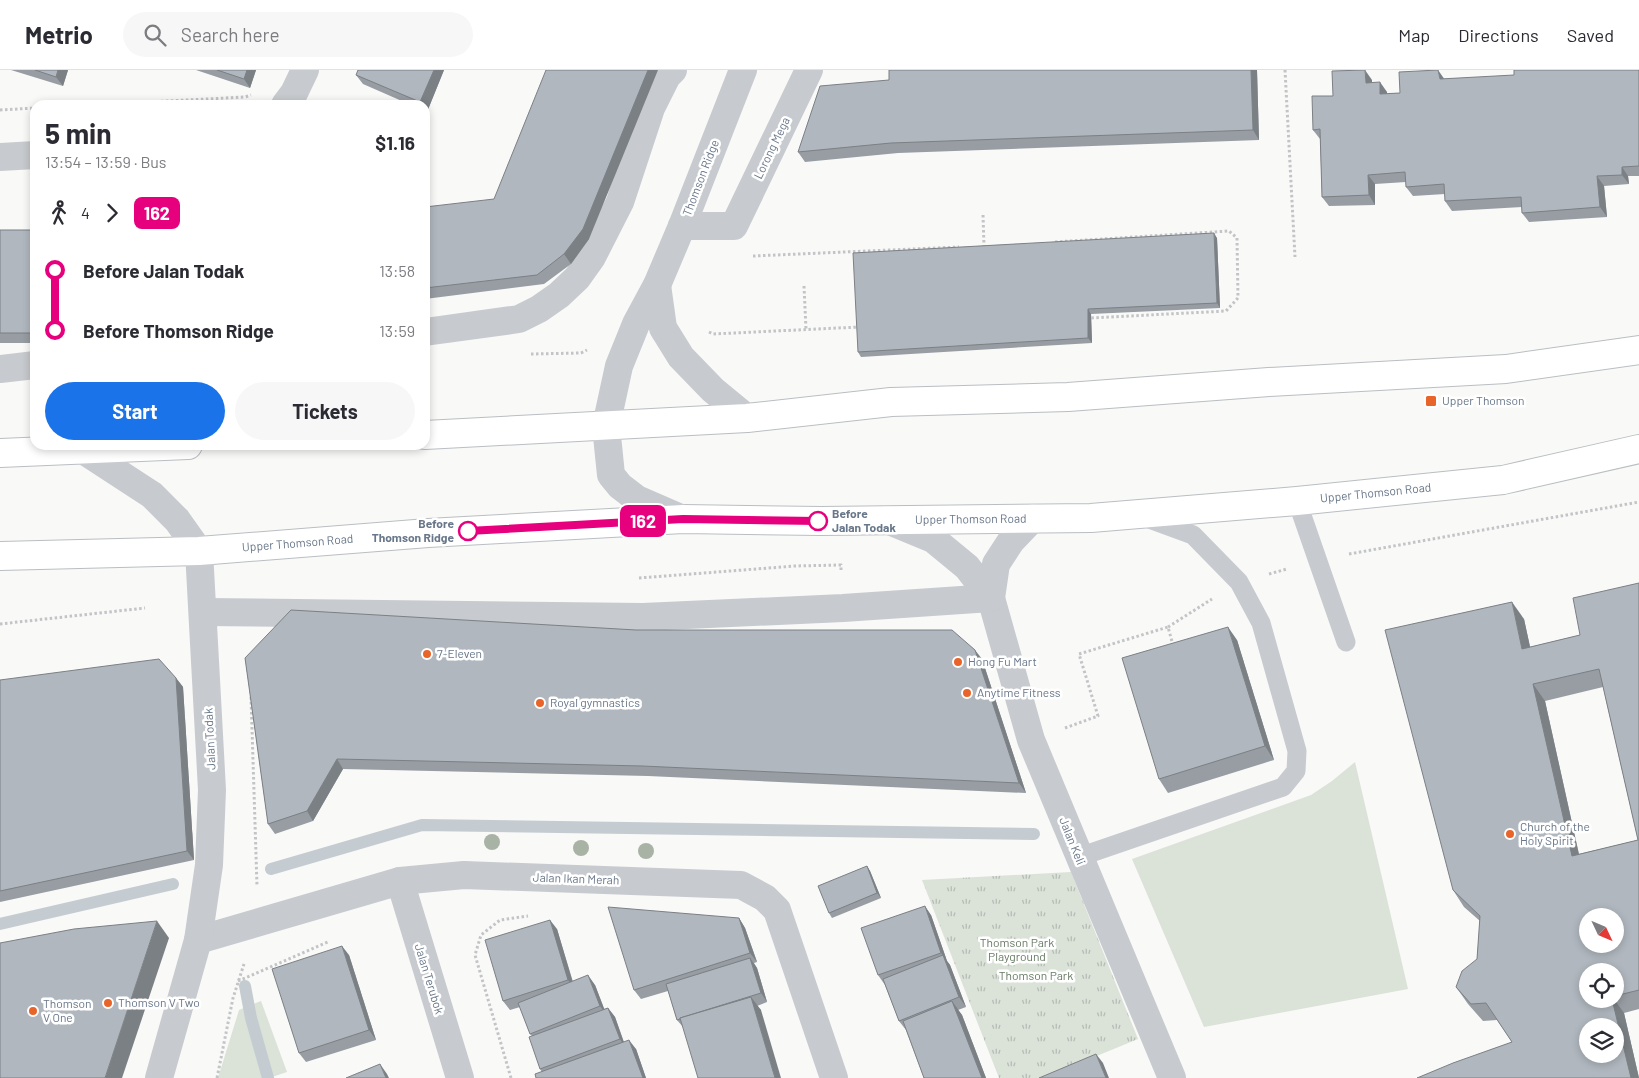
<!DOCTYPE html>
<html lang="en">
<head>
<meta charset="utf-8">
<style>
	:root { --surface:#fff; --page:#f7f7f7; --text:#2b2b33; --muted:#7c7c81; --line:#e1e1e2; --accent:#1a73e8 }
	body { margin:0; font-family:Barlow,sans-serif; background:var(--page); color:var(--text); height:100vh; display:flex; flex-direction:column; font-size:19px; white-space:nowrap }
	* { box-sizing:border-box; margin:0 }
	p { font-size:16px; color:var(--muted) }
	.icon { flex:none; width:28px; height:28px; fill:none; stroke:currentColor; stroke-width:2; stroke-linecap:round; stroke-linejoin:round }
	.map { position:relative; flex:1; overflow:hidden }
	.side { position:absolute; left:30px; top:30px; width:400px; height:350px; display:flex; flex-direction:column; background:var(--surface); border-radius:15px; box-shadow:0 2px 8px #0003 }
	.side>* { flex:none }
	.badge { padding:0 10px; border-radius:8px; font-size:18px; line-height:32px }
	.needle { width:32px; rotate:134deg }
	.controls { position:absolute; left:1579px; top:838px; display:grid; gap:10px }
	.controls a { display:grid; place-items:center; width:45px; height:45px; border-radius:50%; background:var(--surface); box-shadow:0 2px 8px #0003; font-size:25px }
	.map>.badge { position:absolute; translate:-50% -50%; box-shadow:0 0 0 2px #fff }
	.legs { display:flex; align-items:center; gap:8px; height:55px; padding:0 15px; font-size:16px }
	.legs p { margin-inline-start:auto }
	.overview { display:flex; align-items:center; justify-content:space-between; height:85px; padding:0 15px }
	h1 { font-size:28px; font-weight:700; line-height:38px }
	.primary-button { display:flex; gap:10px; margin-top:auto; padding:10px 15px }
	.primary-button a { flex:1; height:58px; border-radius:30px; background:var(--accent); color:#fff; font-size:20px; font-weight:700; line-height:58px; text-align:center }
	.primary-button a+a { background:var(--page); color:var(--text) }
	ul { padding:0 15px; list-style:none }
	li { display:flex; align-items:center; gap:18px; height:60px; font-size:19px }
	li i { display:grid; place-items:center; width:8px; height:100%; margin:0 6px; background:currentColor }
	li i::after { content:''; width:12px; height:12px; margin:-6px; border:4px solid; border-radius:50%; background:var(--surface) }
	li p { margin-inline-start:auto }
	li:first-child i { background:linear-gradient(#0000 50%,currentColor 0) }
	li:last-child i { background:linear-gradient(currentColor 50%,#0000 0) }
	header { display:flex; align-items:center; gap:30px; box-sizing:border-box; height:70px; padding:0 25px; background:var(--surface); border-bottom:1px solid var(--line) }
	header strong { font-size:24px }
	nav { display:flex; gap:28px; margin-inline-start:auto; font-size:18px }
	.search { width:350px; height:45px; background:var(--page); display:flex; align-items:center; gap:12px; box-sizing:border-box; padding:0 18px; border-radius:28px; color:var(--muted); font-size:19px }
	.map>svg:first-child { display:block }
	.grass { fill:#dbe2d8 }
	.park { fill:url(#park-tufts) }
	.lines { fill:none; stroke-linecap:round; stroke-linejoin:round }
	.stream { stroke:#c4ccd2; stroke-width:12 }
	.primary-casing { stroke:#babec2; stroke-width:30 }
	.path { stroke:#c3c4c7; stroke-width:3; stroke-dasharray:2.5 2.5; stroke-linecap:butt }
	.service { stroke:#c7cace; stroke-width:19 }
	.minor { stroke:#c7cace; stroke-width:28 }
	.tertiary { stroke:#c7cace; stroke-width:28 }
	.primary { stroke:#fff; stroke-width:28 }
	.tree { fill:#a8b3a6 }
	.wall { fill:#979da3; fill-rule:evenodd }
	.shaded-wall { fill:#7b8085 }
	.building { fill:#b0b7be; stroke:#7b8085; fill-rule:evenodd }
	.line-1-casing { stroke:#fff; stroke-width:11 }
	.line-1 { stroke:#e6007e; stroke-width:8 }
	.poi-dot { fill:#e86429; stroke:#fff; stroke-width:2 }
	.stop-1-dot { fill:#fff; stroke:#e6007e; stroke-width:2.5 }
	.labels { text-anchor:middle; stroke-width:5; stroke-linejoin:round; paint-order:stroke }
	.street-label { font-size:12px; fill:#687789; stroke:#fff }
	.poi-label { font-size:12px; fill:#687789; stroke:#fff; text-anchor:start }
	.stop-label { font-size:12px; font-weight:bold; fill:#687789; stroke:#fff; text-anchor:start }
	.park-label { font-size:12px; fill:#667a63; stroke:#fff }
</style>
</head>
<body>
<header>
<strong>Metrio</strong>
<div class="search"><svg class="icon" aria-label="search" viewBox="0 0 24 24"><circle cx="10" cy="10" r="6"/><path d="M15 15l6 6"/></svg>Search here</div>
<nav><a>Map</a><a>Directions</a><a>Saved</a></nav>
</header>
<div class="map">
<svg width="1639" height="1008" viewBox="0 0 1639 1008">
	<defs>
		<pattern id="park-tufts" width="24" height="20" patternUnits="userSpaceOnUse" patternTransform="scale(1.25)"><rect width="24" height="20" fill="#dbe2d8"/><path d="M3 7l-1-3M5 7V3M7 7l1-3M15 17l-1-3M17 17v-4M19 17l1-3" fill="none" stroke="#b5bcb5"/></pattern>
	</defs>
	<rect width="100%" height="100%" fill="#f9f9f7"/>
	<g class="grass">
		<polygon points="1355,692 1408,919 1204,957 1132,789 1311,725 1332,711"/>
		<polygon points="261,931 287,1002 269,1008 218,1008 239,940"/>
	</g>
	<polygon class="park" points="1071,802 1138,969 1043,1008 999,1008 922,810"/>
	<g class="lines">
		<g class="stream">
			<polyline points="271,799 422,755 1034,764"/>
			<polyline points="0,854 173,814"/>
			<polyline points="245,916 251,948 268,1008"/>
		</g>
		<g class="primary-casing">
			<g id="primary">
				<polyline points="425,365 747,348 891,332 1068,327 1269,312 1506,299 1639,280"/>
				<polyline points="0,383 188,375"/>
				<path id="s1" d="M0,486L199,481L428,463L683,449L821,451L1091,448L1297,431L1503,410L1639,379"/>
			</g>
		</g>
		<g class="path">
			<polyline points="1285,0 1295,187"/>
			<polyline points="91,35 245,27 251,25"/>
			<polyline points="0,40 35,38"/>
			<polyline points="983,145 984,176"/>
			<polyline points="1055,172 1229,161 1237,168 1238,228 1226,241 1091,248"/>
			<polyline points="753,186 959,177"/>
			<polyline points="804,216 806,259"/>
			<polyline points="709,262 713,264 859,257"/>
			<polyline points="531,284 581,283 587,280"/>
			<polyline points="1349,484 1639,432"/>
			<polyline points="1269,504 1287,499"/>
			<polyline points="639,508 795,496 841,495 841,502"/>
			<polyline points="0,554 145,538"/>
			<polyline points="1168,557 1212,529"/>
			<polyline points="251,627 257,816"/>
			<polyline points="1065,658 1098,646 1079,584 1168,557 1173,575"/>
			<polyline points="238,911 328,872"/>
			<polyline points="217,1008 233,928 244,894"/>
			<polyline points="511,1008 475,885 481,865 500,850 528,846"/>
		</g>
		<g class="service">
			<polyline points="1297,431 1346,572"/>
			<polyline points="1079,787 1283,717 1296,701 1297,681 1261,553 1239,512 1193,465 1144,447"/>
		</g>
		<g class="minor">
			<polyline points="285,35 294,23 305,0"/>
			<polyline points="0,87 35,85"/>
			<polyline points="682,156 734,156 809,0"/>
			<polyline points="657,215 663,258 681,287 713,320 747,348"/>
			<polyline points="425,262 519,249 539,239 559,225 577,208 592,187 620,132 651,38 667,6 673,0"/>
			<polyline points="0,299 35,295"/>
			<polyline points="683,449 637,429 620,416 611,405 606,356 619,296 636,254 657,215 682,156 743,0"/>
			<polyline points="887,450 933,469 967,497 991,528 1031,670 1172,1008"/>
			<polyline points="991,528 996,494 1011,471 1033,448"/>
			<polyline points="203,542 643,547 843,538 991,528"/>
			<polyline points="400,811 460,1008"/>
			<polyline points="198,870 400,811 464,805 741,815 765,828 777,840 834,1008"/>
		</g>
		<polyline class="tertiary" points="83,380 152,425 177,450 199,481 212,720 209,795 198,870 159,1008"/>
		<use href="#primary" class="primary"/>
	</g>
	<g class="tree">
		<circle cx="492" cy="772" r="8"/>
		<circle cx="581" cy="778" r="8"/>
		<circle cx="646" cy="781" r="8"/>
	</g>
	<g class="wall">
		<polygon points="11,0 68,0 63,16"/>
		<polygon points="196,0 256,0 250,18"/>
		<polygon points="444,0 427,42 425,41 425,35 411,35 363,14 356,5"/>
		<polygon points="1257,0 1259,70 898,83 805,92 798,82 889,10"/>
		<polygon points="1639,0 1639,106 1628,106 1629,114 1604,116 1607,147 1529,152 1522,143 1522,137 1452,141 1445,131 1445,124 1413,126 1406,117 1406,112 1375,114 1375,135 1329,136 1322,127 1320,69 1313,60 1333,26 1372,10 1372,13 1387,22 1387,24 1400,23 1444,9"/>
		<polygon points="425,137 589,169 571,194 544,214 425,229"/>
		<polygon points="0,160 35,164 35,273 0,273"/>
		<polygon points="1217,168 1220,238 1091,244 1092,273 861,287 858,282"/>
		<path d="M1639,513V939L1624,943L1639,1008H1417L1512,972L1497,950L1483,951L1468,934L1456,917L1477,889L1480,851L1464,837L1453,820L1524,549L1530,577L1580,565ZM1603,617L1638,770L1579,784L1545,631ZM1615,901V929H1588Z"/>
		<polygon points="1237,570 1274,690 1168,723 1159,709"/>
		<polygon points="245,588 982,589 1026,723 648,706 343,699 313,751 275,764 268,754"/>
		<polygon points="176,608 183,617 194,790 0,832 0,610"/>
		<polygon points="867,796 870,801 881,828 832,848 829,843"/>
		<polygon points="931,845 947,891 950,895 966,937 958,940 962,945 986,1008 924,1008 906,960 899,951 885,915 878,905"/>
		<polygon points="739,848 745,858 757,892 754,893 757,898 767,932 757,936 761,940 683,957 677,950 668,921 641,929 634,920"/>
		<polygon points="557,859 573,912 595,915 604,939 608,938 615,947 624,972 636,979 646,1008 536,1008 542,1002 540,999 532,966 530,964 520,937 510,940 503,931"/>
		<polygon points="349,885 376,970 306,992 299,983"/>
	</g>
	<g class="shaded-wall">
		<polygon points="58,0 68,0 63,16 56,7"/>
		<polygon points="247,0 256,0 250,18 244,9"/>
		<polygon points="434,0 444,0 427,42 425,39 425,35 422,35 420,32"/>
		<polygon points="648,0 658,0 589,169 571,194 564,184"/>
		<polygon points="1251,0 1257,0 1259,70 1253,60"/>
		<polygon points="1365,0 1372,10 1372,23 1366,13"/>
		<polygon points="1438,0 1445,10 1440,9"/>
		<polygon points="1380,12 1387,22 1387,34 1380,24"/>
		<polygon points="1622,97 1628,106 1629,114 1622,105"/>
		<polygon points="1368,105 1375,114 1375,135 1369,125"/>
		<polygon points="1597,106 1604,116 1607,147 1600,137"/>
		<polygon points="32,160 35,164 35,268 32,263"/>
		<polygon points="1214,163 1217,168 1220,238 1217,233"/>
		<polygon points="1088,239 1091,244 1092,273 1088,268"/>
		<polygon points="1512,532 1524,549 1534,595 1522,579"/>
		<polygon points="1228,557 1237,570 1274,690 1265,676"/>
		<polygon points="975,580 982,589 1026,723 1019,713"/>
		<polygon points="176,608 183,617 194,790 187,781"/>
		<polygon points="1533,614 1545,631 1583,803 1572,786"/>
		<polygon points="337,689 343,699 313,751 307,741"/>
		<polygon points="867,796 870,801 881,828 877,823"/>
		<polygon points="925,836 931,845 947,891 950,895 966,937 959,927 944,887 941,883"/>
		<polygon points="739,848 745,858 757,892 750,883"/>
		<polygon points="550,850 557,859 575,920 568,910"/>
		<polygon points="157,851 169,868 122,1008 105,1008"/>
		<polygon points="342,876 349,885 376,970 369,960"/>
		<polygon points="750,888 757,898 767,932 761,923"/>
		<polygon points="588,905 595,915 607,946 600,936"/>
		<polygon points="751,927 761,940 781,1008 775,1008"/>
		<polygon points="1612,929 1614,929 1624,943 1639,1008 1631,1008"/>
		<polygon points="952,931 962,945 986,1008 982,1008"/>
		<polygon points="608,938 615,947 626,979 620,969"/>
		<polygon points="629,970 636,979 646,1008 643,1008"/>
		<polygon points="1096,984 1103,993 1109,1008 1106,1008"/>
		<polygon points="380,994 387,1004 389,1008 386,1008"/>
	</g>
	<g class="building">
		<polygon points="35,0 58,0 56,7"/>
		<polygon points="217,0 247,0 244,9"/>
		<polygon points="358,0 434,0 420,32 356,5"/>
		<polygon points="546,0 648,0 583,159 564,184 537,205 425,218 425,137 494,129"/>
		<polygon points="889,0 1251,0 1253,60 891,73 798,82 820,16 889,10"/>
		<polygon points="1365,0 1366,13 1380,12 1380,24 1400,23 1399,2 1438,0 1440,9 1514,5 1514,0 1639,0 1639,96 1622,97 1622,105 1597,106 1600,137 1522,143 1521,127 1445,131 1444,114 1406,117 1405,102 1368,105 1369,125 1322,127 1320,59 1313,60 1312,26 1333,26 1332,1"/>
		<rect x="0" y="160" width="32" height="103"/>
		<polygon points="1214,163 1217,233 1088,239 1088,268 858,282 853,183"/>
		<path d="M1639,513V920L1615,926V901H1588V929H1612L1631,1008H1417L1453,993L1512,972L1486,933L1471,934L1456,917L1462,901L1477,889L1480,846L1453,820L1385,560L1512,532L1522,579L1580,565L1573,528ZM1599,599L1638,770L1572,786L1533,614ZM1588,846H1615V874H1588ZM1588,956H1615V984H1588Z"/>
		<polygon points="291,540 636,560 952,560 975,580 1019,713 642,696 337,689 307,741 268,754 245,588"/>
		<polygon points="1228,557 1265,676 1159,709 1122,588"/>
		<polygon points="159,589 176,608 187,781 0,821 0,610"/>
		<polygon points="867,796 877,823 829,843 818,816"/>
		<polygon points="925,836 941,883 878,905 861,858"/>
		<polygon points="608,837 739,848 750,883 634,920"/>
		<polygon points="550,850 568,910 503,931 485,870"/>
		<polygon points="157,851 105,1008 0,1008 0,873 74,859"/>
		<polygon points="342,876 369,960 299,983 272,899"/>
		<polygon points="943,885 959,927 899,951 883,909"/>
		<polygon points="750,888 761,923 680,948 680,949 677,950 666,914"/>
		<polygon points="588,905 600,936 530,964 518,933"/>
		<polygon points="751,927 775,1008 698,1008 680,948"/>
		<polygon points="952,931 982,1008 924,1008 903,951"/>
		<polygon points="608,938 620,969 540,999 529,967"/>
		<polygon points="629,970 643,1008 536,1008 535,1004"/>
		<polygon points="1096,984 1106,1008 1039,1008"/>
		<polygon points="380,994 386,1008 346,1008"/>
	</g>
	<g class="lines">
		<g class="line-1-casing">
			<polyline id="line-1" points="468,461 683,449 818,451"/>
		</g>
		<use href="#line-1" class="line-1"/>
	</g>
	<g class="poi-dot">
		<rect x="1425" y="325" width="12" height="12" rx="2.5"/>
		<circle cx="427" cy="584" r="5"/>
		<circle cx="958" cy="592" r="5"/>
		<circle cx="967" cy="623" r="5"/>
		<circle cx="540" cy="633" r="5"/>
		<circle cx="1510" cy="764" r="5"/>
		<circle cx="108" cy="933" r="5"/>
		<circle cx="33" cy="941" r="5"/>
	</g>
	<g class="stop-1-dot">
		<circle cx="818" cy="451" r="9"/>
		<circle cx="468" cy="461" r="9"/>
	</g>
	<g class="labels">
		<g class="street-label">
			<text transform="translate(772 78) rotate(-64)" y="4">Lorong Mega</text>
			<text transform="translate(701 108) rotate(-69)" y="4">Thomson Ridge</text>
			<text dy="4" stroke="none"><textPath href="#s1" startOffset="1378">Upper Thomson Road</textPath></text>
			<text dy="4" stroke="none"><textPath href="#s1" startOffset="972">Upper Thomson Road</textPath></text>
			<text dy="4" stroke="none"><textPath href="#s1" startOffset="298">Upper Thomson Road</textPath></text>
			<text transform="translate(210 669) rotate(-93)" y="4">Jalan Todak</text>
			<text transform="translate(1072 771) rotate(68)" y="4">Jalan Keli</text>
			<text transform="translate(576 809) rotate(2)" y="4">Jalan Ikan Merah</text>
			<text transform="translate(429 909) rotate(73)" y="4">Jalan Terubok</text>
		</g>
		<g class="poi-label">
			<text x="1442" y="335">Upper Thomson</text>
			<text x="437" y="588">7-Eleven</text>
			<text x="968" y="596">Hong Fu Mart</text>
			<text x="977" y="627">Anytime Fitness</text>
			<text x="550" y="637">Royal gymnastics</text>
			<text x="1520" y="761">Church of the<tspan x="1520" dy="14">Holy Spirit</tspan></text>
			<text x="118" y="937">Thomson V Two</text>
			<text x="43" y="938">Thomson<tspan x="43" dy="14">V One</tspan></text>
		</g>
		<g class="stop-label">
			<text x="832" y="448">Before<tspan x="832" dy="14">Jalan Todak</tspan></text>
			<text x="454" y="458" text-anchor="end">Before<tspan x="454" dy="14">Thomson Ridge</tspan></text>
		</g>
		<g class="park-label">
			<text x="1017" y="877">Thomson Park<tspan x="1017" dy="14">Playground</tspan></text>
			<text x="1036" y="910">Thomson Park</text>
		</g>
	</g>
</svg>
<div class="controls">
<a><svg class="needle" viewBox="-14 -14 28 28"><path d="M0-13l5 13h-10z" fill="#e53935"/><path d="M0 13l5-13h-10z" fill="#7c7c81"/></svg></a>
<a><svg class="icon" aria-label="locate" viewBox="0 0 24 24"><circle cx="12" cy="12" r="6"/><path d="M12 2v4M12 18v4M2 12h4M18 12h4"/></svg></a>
<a><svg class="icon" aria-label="layers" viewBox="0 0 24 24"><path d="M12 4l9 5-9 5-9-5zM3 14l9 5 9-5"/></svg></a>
</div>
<b class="badge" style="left:643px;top:451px;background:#e6007e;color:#fff">162</b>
<section class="side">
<div class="overview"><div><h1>5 min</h1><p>13:54 – 13:59 · Bus</p></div><b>$1.16</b></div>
<div class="legs"><svg class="icon" aria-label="walk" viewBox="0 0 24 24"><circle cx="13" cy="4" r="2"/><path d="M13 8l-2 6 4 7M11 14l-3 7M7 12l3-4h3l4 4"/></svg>4<svg class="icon" aria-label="forward" viewBox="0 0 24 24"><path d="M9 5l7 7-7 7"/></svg><b class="badge" style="background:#e6007e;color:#fff">162</b></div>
<ul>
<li><i style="color:#e6007e"></i><b>Before Jalan Todak</b><p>13:58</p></li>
<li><i style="color:#e6007e"></i><b>Before Thomson Ridge</b><p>13:59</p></li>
</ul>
<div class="primary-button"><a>Start</a><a>Tickets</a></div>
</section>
</div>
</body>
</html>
